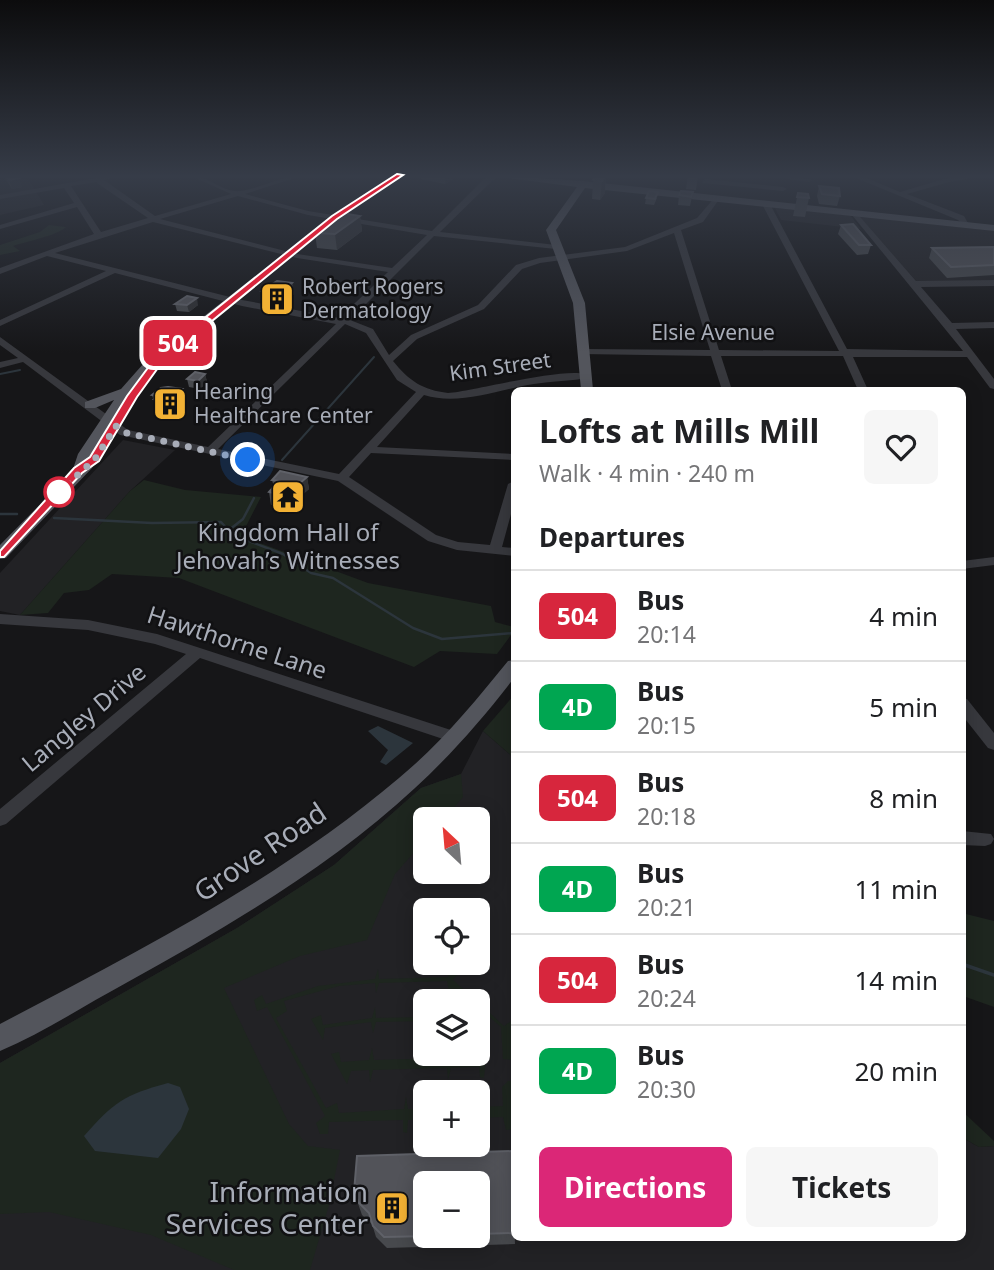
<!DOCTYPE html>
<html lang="en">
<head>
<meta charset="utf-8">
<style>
	:root { --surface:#fff; --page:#f6f6f6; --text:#202124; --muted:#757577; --line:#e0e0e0; --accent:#db2777 }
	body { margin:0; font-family:"Noto Sans",sans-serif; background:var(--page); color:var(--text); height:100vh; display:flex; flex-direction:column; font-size:26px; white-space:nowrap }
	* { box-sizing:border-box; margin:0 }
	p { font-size:23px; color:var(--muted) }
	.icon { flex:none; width:38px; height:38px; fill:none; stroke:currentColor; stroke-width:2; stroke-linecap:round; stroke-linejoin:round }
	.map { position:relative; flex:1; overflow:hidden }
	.details { position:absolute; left:511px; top:387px; width:455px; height:854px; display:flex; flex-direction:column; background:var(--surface); border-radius:10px; box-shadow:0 4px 18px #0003 }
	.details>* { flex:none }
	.badge { padding:0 14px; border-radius:10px; font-size:24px; line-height:46px }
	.needle { width:46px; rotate:334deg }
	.buttons { position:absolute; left:413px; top:807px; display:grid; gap:14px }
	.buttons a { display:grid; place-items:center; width:77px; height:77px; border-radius:10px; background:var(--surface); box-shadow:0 4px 18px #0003; font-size:35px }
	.you { position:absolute; width:35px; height:35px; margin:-18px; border:5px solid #fff; border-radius:50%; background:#1a73e8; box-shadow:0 0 0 10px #1a73e833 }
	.map>.badge { position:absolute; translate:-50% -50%; box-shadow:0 0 0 4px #fff }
	h2 { padding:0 28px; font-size:26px; line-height:63px }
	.round { display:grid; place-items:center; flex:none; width:74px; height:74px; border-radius:10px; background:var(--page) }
	.head { display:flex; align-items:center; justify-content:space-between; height:119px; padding:0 28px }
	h1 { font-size:33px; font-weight:700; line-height:52px }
	.cta { display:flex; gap:14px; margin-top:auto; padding:14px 28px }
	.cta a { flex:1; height:80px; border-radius:10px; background:var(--accent); color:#fff; font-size:28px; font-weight:700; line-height:80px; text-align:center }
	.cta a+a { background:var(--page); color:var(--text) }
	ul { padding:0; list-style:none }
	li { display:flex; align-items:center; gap:21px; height:91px; padding:0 28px; border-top:2px solid var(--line) }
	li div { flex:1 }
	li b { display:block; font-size:26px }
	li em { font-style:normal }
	li .badge { min-width:77px; font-weight:700; text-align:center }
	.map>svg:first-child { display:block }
	.built { fill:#222225; fill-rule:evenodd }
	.green { fill:#1e261f }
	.water { fill:#2c353c }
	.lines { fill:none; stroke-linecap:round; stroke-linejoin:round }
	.stream-far2 { stroke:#2c353c; stroke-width:2 }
	.stream-far1 { stroke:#2c353c; stroke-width:2.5 }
	.stream { stroke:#2c353c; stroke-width:3.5 }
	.minor { fill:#37383d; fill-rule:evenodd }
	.major { fill:#53555c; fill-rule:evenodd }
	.wall { fill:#47494d; fill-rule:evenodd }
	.shaded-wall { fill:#2f3033 }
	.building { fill:#525359; stroke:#5f6168; stroke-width:2 }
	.line { fill:#d7263d; stroke:#fff; stroke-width:2 }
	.walk { stroke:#a8adb8; stroke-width:7; stroke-dasharray:0 12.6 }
	.stop-dot { fill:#fff; stroke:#d7263d; stroke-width:3.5 }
	.labels { text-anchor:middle; stroke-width:5; stroke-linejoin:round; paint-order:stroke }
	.far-poi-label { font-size:21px; fill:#a8adb8; stroke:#111113; text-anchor:start }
	.far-street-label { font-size:21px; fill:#a8adb8; stroke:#111113 }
	.poi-label { font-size:24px; fill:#a8adb8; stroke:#111113 }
	.street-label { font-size:24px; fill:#a8adb8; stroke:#111113 }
	.near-street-label { font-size:28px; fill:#a8adb8; stroke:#111113 }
	.near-poi-label { font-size:28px; fill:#a8adb8; stroke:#111113; text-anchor:end }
</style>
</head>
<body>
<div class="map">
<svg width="994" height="1270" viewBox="0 0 994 1270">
	<rect width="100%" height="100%" fill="#161618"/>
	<g class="built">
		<polygon points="0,175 26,175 44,205 0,215"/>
		<polygon points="775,208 850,215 861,229 781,220"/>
		<polygon points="859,216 994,231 994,282 917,282"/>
		<polygon points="123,440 175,450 130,491 20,615 0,611 0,573"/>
		<path d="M483,731L514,758V1237H962L963,1138L979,1147L994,1146V1270H0V1063L237,928L334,865L421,788L461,774ZM425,819H478V872H425ZM425,910H478V962H425ZM425,1001H478V1054H425ZM425,1092H478V1144H425ZM425,1183H478V1236H425Z"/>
	</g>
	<g class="green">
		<path d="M49,225L66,227C56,236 28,241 13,246L20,251L0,255V245L40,232Z"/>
		<polygon points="144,480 185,490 261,497 241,536 368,583 491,606 495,622 514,627 514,631 497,654 440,651 414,667 179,578 112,574 89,590 64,593 48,613 20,615 130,491"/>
		<polygon points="514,695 514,758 483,731"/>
		<polygon points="461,774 463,797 444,819 425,819 425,840 395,874 367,940 300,956 224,988 289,1124 308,1146 340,1150 329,1205 310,1270 234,1270 151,1235 49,1212 0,1214 0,1063 237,928 334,865 421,788"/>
		<polygon points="962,913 994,921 994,1007 963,996"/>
		<polygon points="453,967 459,972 453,980 477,1001 471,1001 462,993 449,991 447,981 379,983 376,993 375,983 339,986 284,1001 287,1011 276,1018 326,1108 337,1103 339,1113 404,1109 406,1097 408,1109 425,1109 425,1120 408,1120 407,1133 403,1132 403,1120 329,1122 328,1134 320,1134 316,1123 325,1116 267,1007 257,1011 254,1000 262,995 266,1004 318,986 375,979 378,969 379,979 448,977 449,969"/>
		<polygon points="478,1002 504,1026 514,1019 514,1060 503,1059 501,1027 478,1007"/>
		<polygon points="375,1007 376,1018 425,1017 425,1021 376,1022 373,1033 371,1022 325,1028 323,1040 311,1019 321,1015 323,1025 372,1018"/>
		<polygon points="484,1045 487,1047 484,1078 480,1077 479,1067 451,1068 448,1080 447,1068 373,1070 370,1082 369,1070 351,1071 347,1084 331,1054 339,1052 341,1062 369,1060 372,1048 374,1060 447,1058 447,1054 451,1054 452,1057 479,1057 480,1046"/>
		<polygon points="508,1081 514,1081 514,1129 506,1130 503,1117 478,1118 478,1107 503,1106 502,1087"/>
		<polygon points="962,1111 994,1141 994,1146 979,1147 963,1138"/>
	</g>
	<g class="water">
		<polygon points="378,726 413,743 386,765 380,762 388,750 368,731"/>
		<path d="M168,1083L180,1087L189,1109L181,1129L158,1158L95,1151L84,1136C114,1102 124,1095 168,1083Z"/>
	</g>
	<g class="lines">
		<g class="stream-far2">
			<polyline points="0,374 20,370"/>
			<polyline points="282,460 374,357"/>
		</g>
		<g class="stream-far1">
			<polyline points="0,514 17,514"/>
			<polyline points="54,518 152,523 221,522 233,535 283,554 311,573 333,578 413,628 442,639 514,633"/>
			<polyline points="229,530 243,519 254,498"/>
		</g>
		<polyline class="stream" points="962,964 994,975"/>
		<g class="minor">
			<path d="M96,175H125L104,180L155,216L231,194L189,175C207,175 223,193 240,191C263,188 282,175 304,175L245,194L308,211L432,231L486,177L500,175L492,181L440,232L556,245L560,247L556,249L434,236L350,320L373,329L389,355L411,335L478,305L516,265L539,258L625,247L697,218L716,196L720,198L703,222L681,230L719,350L839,351L762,204L766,202L770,204L847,349L963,351L852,215L851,213L855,211L916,281L994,280V286L921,287L952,323L994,322V328L956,329L994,379V389L990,388L967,357H853L868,390H858L843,356H721L732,390H722L711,356L581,354L579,352L584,349L710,350L674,233L627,251L540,263L522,269L484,309L417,339L393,361C409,381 423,390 448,393C475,391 573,364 591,376L590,378C571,381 552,381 534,384C499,389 460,406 424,395L377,447L514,454V460L371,453L349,477L436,535L458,542L490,545L508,484L514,481V503L502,547L514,548V556L457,550L428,541L338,481L120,435L23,362L0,368V362L18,358L0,345V337L128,430L208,447L336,324L242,306L115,273L0,326V320L106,271L47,256L0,274V268L94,234L77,207L0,229V225L74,203L64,188L0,199V195L96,178ZM97,182V183L148,218L101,232L71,186ZM238,196L308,215L427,235L392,268L297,254L160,219ZM153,222L297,258L388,272L339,318L242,300L55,253ZM345,324L366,333L397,380L416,392L339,474L218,449Z"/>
			<polygon points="760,175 785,175 813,180 809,182"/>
			<polygon points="849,175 859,175 900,192 948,178 990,175 949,182 907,194 964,216 969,225 965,227 958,220"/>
			<polygon points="705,179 783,187 787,189 783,191 702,183"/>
			<polygon points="994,557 994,565 962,569 962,561"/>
			<polygon points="0,614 88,620 157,634 460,733 463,737 460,741 455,743 200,658 6,824 0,826 0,809 186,654 155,644 88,630 0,624"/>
			<polygon points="962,698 967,699 994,733 994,750 988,748 962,715"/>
			<polygon points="962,831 991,834 994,839 991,844 985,846 962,845"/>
		</g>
		<g class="major">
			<polygon points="394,175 404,175 338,220 144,376 92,454 89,461 94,465 92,468 6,558 0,559 0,545 72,472 78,454 114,400 95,408 85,408 85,402 121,389 144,363 332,216"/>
			<polygon points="486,175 583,181 994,225 994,231 585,188 556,230 585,303 593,390 581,390 573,303 546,230 577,187"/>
			<path d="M514,660V678C484,717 452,754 415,788C330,867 227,927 126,983C85,1005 43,1033 0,1051V1024C138,951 279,880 399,778C440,744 474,703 508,661Z"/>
		</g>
	</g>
	<g class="wall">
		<polygon points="3,175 17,175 22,187 12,189"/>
		<polygon points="421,175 455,175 455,178 445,184 421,179"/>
		<polygon points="606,175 605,193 600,200 592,199 593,180"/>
		<polygon points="688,175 698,175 696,190 686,189"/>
		<polygon points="819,186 840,196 837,206 819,204 817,196"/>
		<polygon points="693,192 690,206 678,205 679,195"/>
		<polygon points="798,193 809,198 805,217 793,216"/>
		<polygon points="646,198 657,198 654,205 645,204"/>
		<polygon points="360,216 362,231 337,250 317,248 315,233"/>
		<polygon points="841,225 871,245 868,254 857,255 838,234"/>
		<polygon points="994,247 994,275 947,278 929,258 932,248"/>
		<polygon points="292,283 294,294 281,305 264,301 262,291"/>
		<polygon points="175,304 198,305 189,312 177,311"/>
		<polygon points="205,374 207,382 200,389 189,387 187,379"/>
		<polygon points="152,395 185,401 171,413 157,411"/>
		<polygon points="307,477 309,489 287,508 271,505 269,492 274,487 272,480"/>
		<path d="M512,1151L515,1244L387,1248L376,1237L372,1224L362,1215L354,1192L357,1156ZM425,1183H478V1236H425Z"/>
	</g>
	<g class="shaded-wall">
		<polygon points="445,175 455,175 455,178 445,184"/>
		<polygon points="605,175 605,193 600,200 602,181"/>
		<polygon points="19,178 22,187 12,189 9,180"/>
		<polygon points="360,216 362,231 337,250 335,234"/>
		<polygon points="292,283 294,294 281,305 280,294"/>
		<polygon points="197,298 198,305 189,312 187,305"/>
		<polygon points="205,374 207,382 200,389 198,381"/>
		<polygon points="182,389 185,401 171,413 167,401"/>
		<polygon points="307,477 309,489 287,508 285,496"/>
	</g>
	<g class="building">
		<polygon points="6,175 17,175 19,178 9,180"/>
		<polygon points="596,175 605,175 602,181 593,180"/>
		<polygon points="819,186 839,188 840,196 822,194"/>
		<polygon points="649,191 658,192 655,199 646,198"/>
		<polygon points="681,191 693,192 691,197 679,195"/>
		<polygon points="798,193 808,194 809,198 797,197"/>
		<polygon points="341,213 360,216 335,234 315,233"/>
		<polygon points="853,224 871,245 859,245 841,225"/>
		<polygon points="994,247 994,265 951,267 932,248"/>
		<polygon points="277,281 292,283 280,294 262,291"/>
		<polygon points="187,296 197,298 187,305 175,304"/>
		<polygon points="195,372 205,374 198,381 187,379"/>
		<polygon points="168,387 182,389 167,401 154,399 157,396 152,395 161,388"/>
		<polygon points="280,471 307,477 285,496 269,492 279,481 272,480"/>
		<polygon points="512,1151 514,1233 478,1234 478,1183 425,1183 425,1236 430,1236 384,1237 373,1226 369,1213 359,1203 354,1192 357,1156"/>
	</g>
	<linearGradient id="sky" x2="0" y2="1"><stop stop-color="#0c0c0d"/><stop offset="0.5" stop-color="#363c48"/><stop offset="1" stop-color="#363c48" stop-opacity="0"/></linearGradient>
	<rect width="994" height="353" fill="url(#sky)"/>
	<polygon class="line" points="397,174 403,175 337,219 163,361 137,397 99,461 82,473 4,557 0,557 0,551 74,468 90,457 127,396 156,357 332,216"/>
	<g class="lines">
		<polyline class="walk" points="59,492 95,459 116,426 127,433 248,460"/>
	</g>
	<defs>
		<g id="building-square" transform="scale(1.75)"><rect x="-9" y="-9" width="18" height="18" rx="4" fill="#f2b134" stroke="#111113"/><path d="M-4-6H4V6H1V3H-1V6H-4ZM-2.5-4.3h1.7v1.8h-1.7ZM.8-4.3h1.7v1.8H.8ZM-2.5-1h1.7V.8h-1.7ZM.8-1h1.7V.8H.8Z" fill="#111"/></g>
		<g id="temple-square" transform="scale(1.75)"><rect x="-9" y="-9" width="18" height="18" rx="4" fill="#f2b134" stroke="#111113"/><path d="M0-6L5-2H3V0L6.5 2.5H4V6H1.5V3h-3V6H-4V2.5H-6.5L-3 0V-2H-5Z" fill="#111"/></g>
	</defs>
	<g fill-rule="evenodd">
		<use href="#building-square" x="277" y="299"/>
		<use href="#building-square" x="170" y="404"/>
		<use href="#temple-square" x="288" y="497"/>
		<use href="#building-square" x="392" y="1208"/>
	</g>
	<circle class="stop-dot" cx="59" cy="492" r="14"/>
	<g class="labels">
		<g class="far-poi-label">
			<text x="302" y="294">Robert Rogers<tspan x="302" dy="24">Dermatology</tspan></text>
			<text x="194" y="399">Hearing<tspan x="194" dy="24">Healthcare Center</tspan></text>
		</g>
		<g class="far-street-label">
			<text x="713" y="340">Elsie Avenue</text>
			<text transform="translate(500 367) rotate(-8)" y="7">Kim Street</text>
		</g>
		<g class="poi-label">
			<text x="288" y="541">Kingdom Hall of<tspan x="288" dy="28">Jehovah’s Witnesses</tspan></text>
		</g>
		<g class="street-label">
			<text transform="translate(237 643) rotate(18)" y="8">Hawthorne Lane</text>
			<text transform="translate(84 718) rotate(-40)" y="8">Langley Drive</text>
		</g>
		<g class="near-street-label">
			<text transform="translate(260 852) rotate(-34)" y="10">Grove Road</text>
		</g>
		<g class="near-poi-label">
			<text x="368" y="1202">Information<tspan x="368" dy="32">Services Center</tspan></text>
		</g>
	</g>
</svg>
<div class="buttons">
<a><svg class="needle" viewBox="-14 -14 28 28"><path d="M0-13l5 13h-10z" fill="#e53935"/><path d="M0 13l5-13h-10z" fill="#757577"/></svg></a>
<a><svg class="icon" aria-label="locate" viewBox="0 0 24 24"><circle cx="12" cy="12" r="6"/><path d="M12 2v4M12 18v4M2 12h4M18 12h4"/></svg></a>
<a><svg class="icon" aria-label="layers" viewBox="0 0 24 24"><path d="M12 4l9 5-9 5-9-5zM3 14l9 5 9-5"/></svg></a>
<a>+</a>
<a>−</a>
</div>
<div class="you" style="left:248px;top:460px"></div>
<b class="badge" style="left:178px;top:343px;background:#d7263d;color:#fff">504</b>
<section class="details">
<div class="head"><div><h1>Lofts at Mills Mill</h1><p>Walk · 4 min · 240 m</p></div><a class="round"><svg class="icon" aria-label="heart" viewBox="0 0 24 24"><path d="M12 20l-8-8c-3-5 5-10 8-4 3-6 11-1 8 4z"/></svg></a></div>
<h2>Departures</h2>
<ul>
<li><span class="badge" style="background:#d7263d;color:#fff">504</span><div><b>Bus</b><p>20:14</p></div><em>4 min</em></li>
<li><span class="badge" style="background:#00a651;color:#fff">4D</span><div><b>Bus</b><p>20:15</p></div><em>5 min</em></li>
<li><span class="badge" style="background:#d7263d;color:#fff">504</span><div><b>Bus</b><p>20:18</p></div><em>8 min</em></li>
<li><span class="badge" style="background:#00a651;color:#fff">4D</span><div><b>Bus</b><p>20:21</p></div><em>11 min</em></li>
<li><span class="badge" style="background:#d7263d;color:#fff">504</span><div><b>Bus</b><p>20:24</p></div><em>14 min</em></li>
<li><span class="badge" style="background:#00a651;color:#fff">4D</span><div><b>Bus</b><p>20:30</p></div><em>20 min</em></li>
</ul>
<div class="cta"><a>Directions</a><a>Tickets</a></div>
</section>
</div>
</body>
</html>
